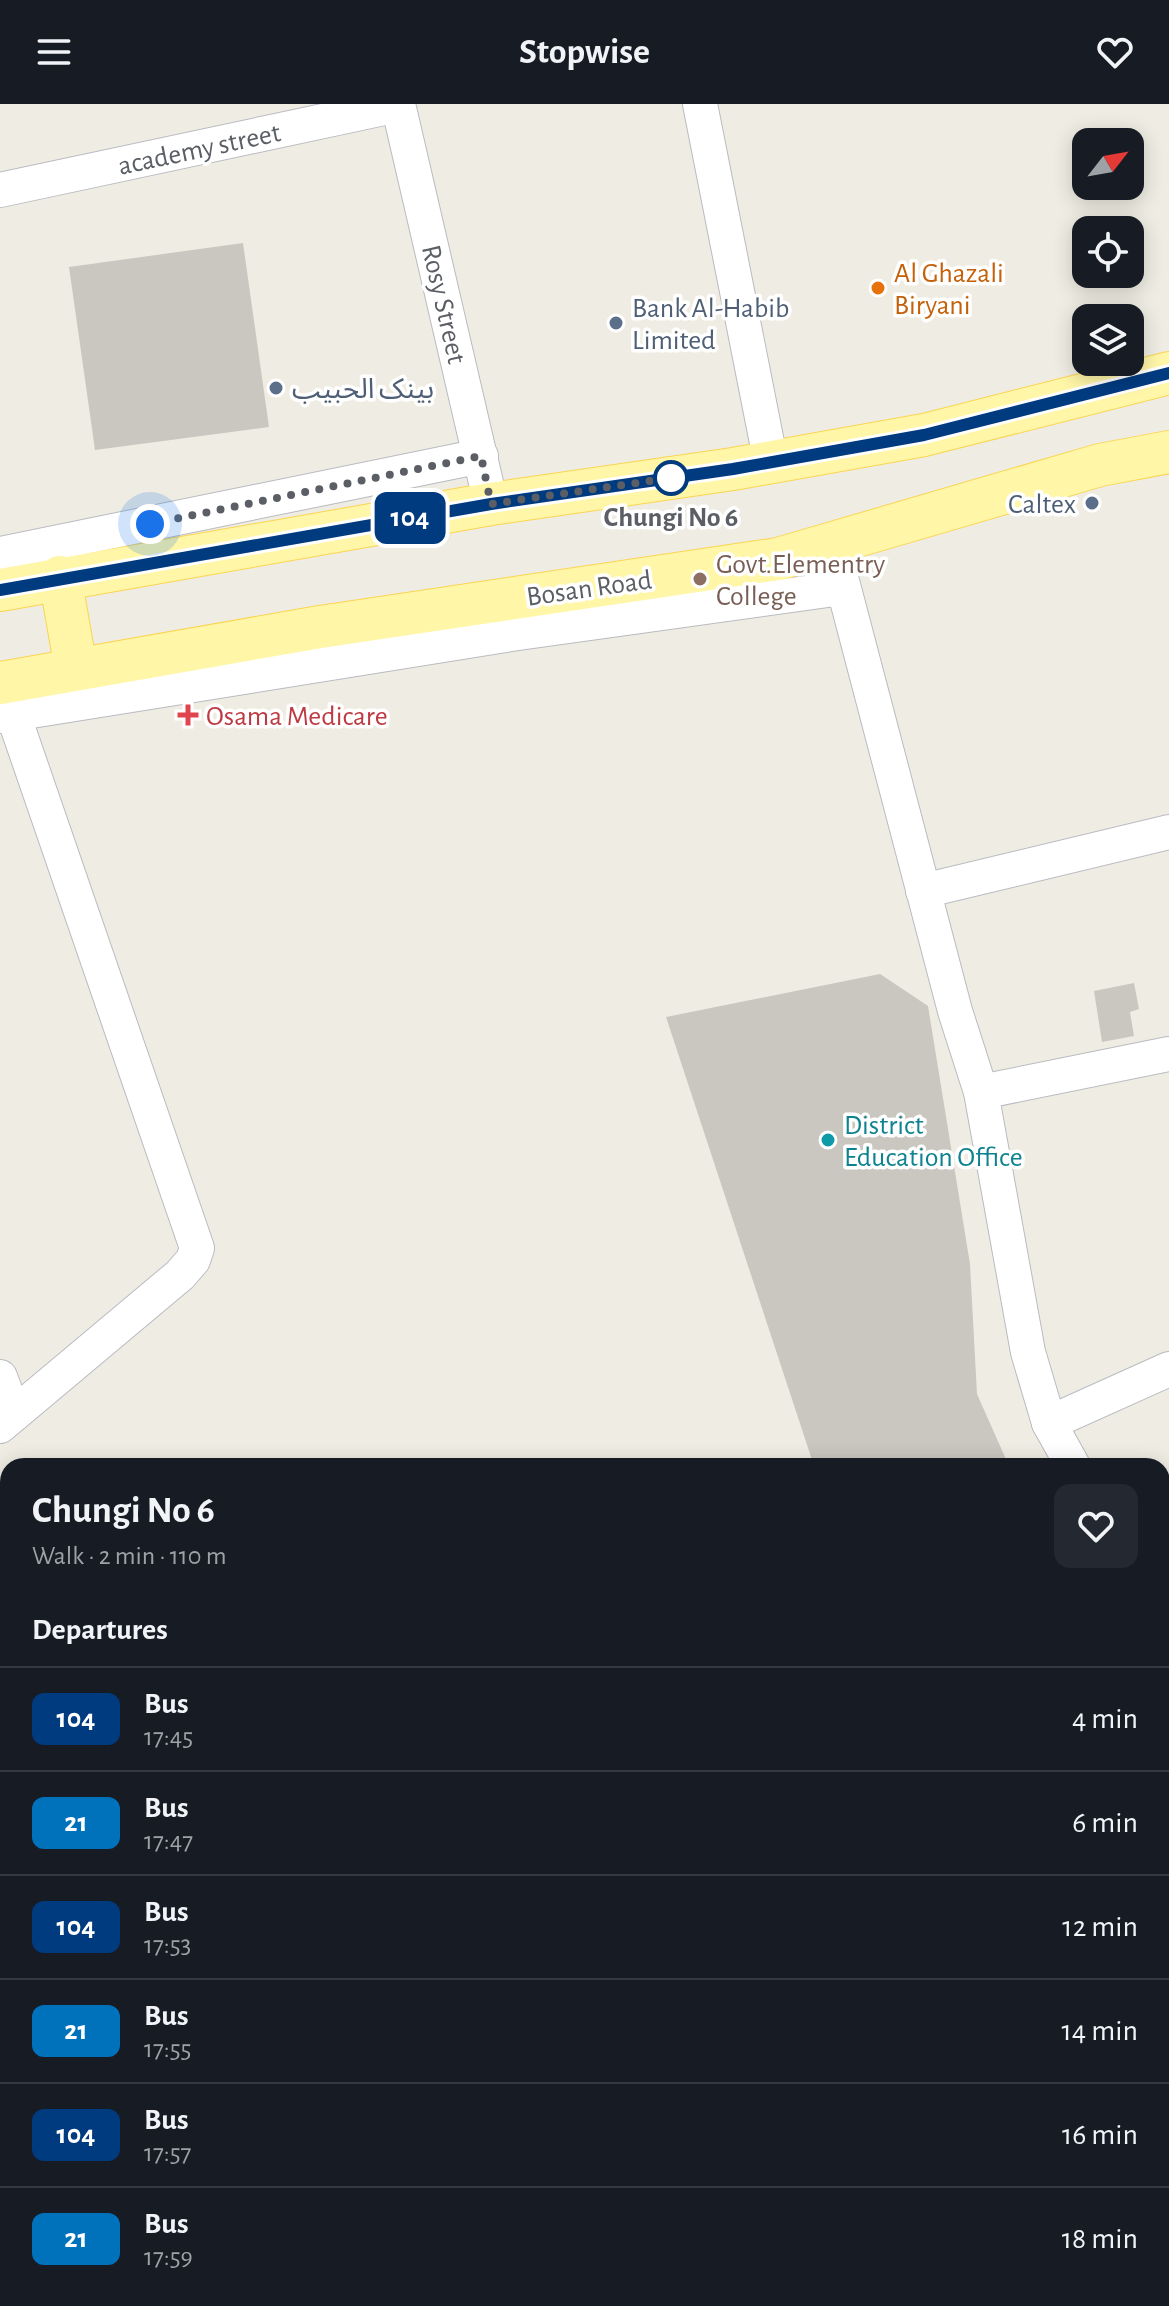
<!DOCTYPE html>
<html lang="en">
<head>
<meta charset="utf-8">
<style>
	:root { --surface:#171b24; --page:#242831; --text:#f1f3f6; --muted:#9ea1a6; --line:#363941 }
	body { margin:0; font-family:"Alegreya Sans","Noto Sans Arabic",sans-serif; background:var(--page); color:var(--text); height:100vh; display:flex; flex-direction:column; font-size:30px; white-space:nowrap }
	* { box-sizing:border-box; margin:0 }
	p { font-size:26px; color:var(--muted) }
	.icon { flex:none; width:44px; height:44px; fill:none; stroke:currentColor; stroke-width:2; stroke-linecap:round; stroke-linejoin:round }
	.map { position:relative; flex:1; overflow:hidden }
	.drawer { position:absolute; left:0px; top:1354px; width:1170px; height:848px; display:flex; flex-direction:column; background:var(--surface); border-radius:24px 24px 0 0; box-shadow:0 4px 20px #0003 }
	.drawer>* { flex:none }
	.badge { padding:0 16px; border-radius:12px; font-size:28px; line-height:52px }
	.needle { width:52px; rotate:59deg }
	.tools { position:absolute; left:1072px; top:24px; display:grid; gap:16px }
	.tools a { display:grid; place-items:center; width:72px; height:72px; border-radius:16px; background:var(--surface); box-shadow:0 4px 20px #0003; font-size:40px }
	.you { position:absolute; width:40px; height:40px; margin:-20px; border:6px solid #fff; border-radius:50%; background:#1a73e8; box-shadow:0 0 0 12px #1a73e833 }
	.map>.badge { position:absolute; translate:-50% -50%; box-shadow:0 0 0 4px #fff }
	h2 { padding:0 32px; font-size:30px; line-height:72px }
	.round { display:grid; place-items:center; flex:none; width:84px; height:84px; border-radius:16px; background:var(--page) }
	.overview { display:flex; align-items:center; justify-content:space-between; height:136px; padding:0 32px }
	h1 { font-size:38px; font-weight:700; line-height:60px }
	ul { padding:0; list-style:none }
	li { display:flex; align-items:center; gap:24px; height:104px; padding:0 32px; border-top:2px solid var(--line) }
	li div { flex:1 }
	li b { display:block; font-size:30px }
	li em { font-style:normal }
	li .badge { min-width:88px; font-weight:700; text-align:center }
	header { display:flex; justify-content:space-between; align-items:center; height:104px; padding:0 32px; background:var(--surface); font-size:36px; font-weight:700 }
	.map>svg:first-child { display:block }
	.building { fill:#cac7c0 }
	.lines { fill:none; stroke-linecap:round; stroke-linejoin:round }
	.minor-casing { stroke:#b8bbc0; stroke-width:36 }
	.major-casing { stroke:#fad552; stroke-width:44 }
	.minor { stroke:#fff; stroke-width:34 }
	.major { stroke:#fff6a8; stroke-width:42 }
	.line-casing { stroke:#fff; stroke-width:18 }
	.line { stroke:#003b80; stroke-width:12 }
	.walk { stroke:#5b5f65; stroke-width:8; stroke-dasharray:0 14.4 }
	.food-dot { fill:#e8710a; stroke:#fff; stroke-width:3 }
	.service-dot { fill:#5c6f8a; stroke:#fff; stroke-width:3 }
	.stop-dot { fill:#fff; stroke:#003b80; stroke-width:4 }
	.education-dot { fill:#8d6e63; stroke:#fff; stroke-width:3 }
	.health-dot { fill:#e0444e; stroke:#fff; stroke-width:3 }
	.culture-dot { fill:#0f9aa8; stroke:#fff; stroke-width:3 }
	.labels { text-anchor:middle; stroke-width:7; stroke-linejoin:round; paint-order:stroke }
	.street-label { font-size:28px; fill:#5b5f65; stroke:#fff }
	.food-label { font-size:28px; fill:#c56008; stroke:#fff; text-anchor:start }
	.service-label { font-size:28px; fill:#4e5e75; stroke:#fff; text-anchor:start }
	.stop-label { font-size:28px; font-weight:bold; fill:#5b5f65; stroke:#fff }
	.education-label { font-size:28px; fill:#785e54; stroke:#fff; text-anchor:start }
	.health-label { font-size:28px; fill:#be3a42; stroke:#fff; text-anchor:start }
	.culture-label { font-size:28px; fill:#0d838f; stroke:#fff; text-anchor:start }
</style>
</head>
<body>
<header><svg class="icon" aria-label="menu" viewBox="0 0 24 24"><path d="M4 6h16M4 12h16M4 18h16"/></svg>Stopwise<svg class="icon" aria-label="heart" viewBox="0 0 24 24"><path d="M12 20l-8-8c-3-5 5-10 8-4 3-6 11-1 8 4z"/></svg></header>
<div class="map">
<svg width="1169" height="2202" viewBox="0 0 1169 2202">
	<rect width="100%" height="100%" fill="#efede3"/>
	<g class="building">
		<polygon points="243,139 269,323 95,346 69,163"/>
		<polygon points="880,870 928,902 970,1160 977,1290 1009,1362 814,1362 666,913"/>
		<polygon points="1134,879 1139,905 1130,908 1134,932 1102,938 1094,887"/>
	</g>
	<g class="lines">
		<g class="minor-casing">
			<g id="minor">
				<polyline points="398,0 491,400"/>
				<polyline points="700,0 771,359"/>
				<polyline points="0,86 398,1"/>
				<polyline points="832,439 955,907 981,988 1028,1248 1049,1319 1073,1362"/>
				<polyline points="0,450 481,352"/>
				<polyline points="0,612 518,529 842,484"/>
				<polyline points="923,787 1169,728"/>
				<polyline points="981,988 1169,950"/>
				<polyline points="0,1273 14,1310"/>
				<polyline points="1049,1319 1169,1265"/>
				<polyline points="0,1322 180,1171 193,1156 197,1144 13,610"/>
				<polyline points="1162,1523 1169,1536"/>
				<polyline points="0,1636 8,1631"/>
				<polyline points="1162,2075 1169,2084"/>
				<polyline points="0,2084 8,2081"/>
				<polyline points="0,2110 8,2126"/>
				<polyline points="42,2194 46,2202"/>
				<polyline points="641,2194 648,2202"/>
				<polyline points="936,2194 941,2202"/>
				<polyline points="429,2202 439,2194"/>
				<polyline points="891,2202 902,2194"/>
				<polyline points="1016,2202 1023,2194"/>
			</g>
		</g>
		<g class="major-casing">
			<g id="major">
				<polyline points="60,473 76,565"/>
				<polyline points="0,486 491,400 733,365 924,331 1169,269"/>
				<polyline points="0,579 320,523 778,455 1100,361 1169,348"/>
			</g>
		</g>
		<use href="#minor" class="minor"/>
		<use href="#major" class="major"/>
	</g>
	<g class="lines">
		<g class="line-casing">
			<polyline id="line" points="0,486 491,400 733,365 924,331 1169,269"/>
		</g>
		<use href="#line" class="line"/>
		<polyline class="walk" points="150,420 481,352 491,400 671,374"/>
	</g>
	<circle class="food-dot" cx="878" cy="184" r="8"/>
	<g class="service-dot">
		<circle cx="616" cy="219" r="8"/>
		<circle cx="276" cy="284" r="8"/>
		<circle cx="1092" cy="399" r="8"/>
	</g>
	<circle class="stop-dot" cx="671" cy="374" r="16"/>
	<circle class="education-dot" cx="700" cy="475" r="8"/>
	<path class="health-dot" d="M184 599h8v8h8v8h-8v8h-8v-8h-8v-8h8z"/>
	<circle class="culture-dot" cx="828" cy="1036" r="8"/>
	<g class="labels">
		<g class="street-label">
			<text transform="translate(199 44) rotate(-12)" y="10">academy street</text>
			<text transform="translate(445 200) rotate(77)" y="10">Rosy Street</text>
			<text transform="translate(589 483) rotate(-8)" y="10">Bosan Road</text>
		</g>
		<g class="food-label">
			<text x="894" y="178">Al Ghazali<tspan x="894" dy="32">Biryani</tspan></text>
		</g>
		<g class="service-label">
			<text x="632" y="213">Bank Al-Habib<tspan x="632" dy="32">Limited</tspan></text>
			<text x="292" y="294">بينک الحبيب</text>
			<text x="1076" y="409" text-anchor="end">Caltex</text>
		</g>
		<g class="stop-label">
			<text x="671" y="422">Chungi No 6</text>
		</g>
		<g class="education-label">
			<text x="716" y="469">Govt.Elementry<tspan x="716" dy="32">College</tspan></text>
		</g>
		<g class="health-label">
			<text x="206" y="621">Osama Medicare</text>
		</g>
		<g class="culture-label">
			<text x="844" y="1030">District<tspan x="844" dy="32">Education Office</tspan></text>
		</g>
	</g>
</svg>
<div class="tools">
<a><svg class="needle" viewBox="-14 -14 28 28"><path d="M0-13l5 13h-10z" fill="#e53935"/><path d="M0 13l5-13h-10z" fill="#9ea1a6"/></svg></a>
<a><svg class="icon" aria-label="locate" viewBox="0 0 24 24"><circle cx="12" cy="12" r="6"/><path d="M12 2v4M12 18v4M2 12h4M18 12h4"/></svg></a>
<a><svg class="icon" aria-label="layers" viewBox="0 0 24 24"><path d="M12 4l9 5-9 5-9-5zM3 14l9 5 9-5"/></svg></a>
</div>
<div class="you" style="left:150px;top:420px"></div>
<b class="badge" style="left:410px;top:414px;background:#003b80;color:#fff">104</b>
<section class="drawer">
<div class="overview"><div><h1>Chungi No 6</h1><p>Walk · 2 min · 110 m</p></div><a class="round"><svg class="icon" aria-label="heart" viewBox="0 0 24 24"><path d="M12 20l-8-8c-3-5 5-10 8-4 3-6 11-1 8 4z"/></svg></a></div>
<h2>Departures</h2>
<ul>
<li><span class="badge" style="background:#003b80;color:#fff">104</span><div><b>Bus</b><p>17:45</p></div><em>4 min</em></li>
<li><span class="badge" style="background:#0072bc;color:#fff">21</span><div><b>Bus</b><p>17:47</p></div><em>6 min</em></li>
<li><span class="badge" style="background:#003b80;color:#fff">104</span><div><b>Bus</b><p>17:53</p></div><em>12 min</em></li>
<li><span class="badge" style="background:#0072bc;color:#fff">21</span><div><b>Bus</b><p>17:55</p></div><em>14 min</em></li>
<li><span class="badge" style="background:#003b80;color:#fff">104</span><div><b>Bus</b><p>17:57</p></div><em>16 min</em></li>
<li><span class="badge" style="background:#0072bc;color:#fff">21</span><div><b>Bus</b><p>17:59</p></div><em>18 min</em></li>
</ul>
</section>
</div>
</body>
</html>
